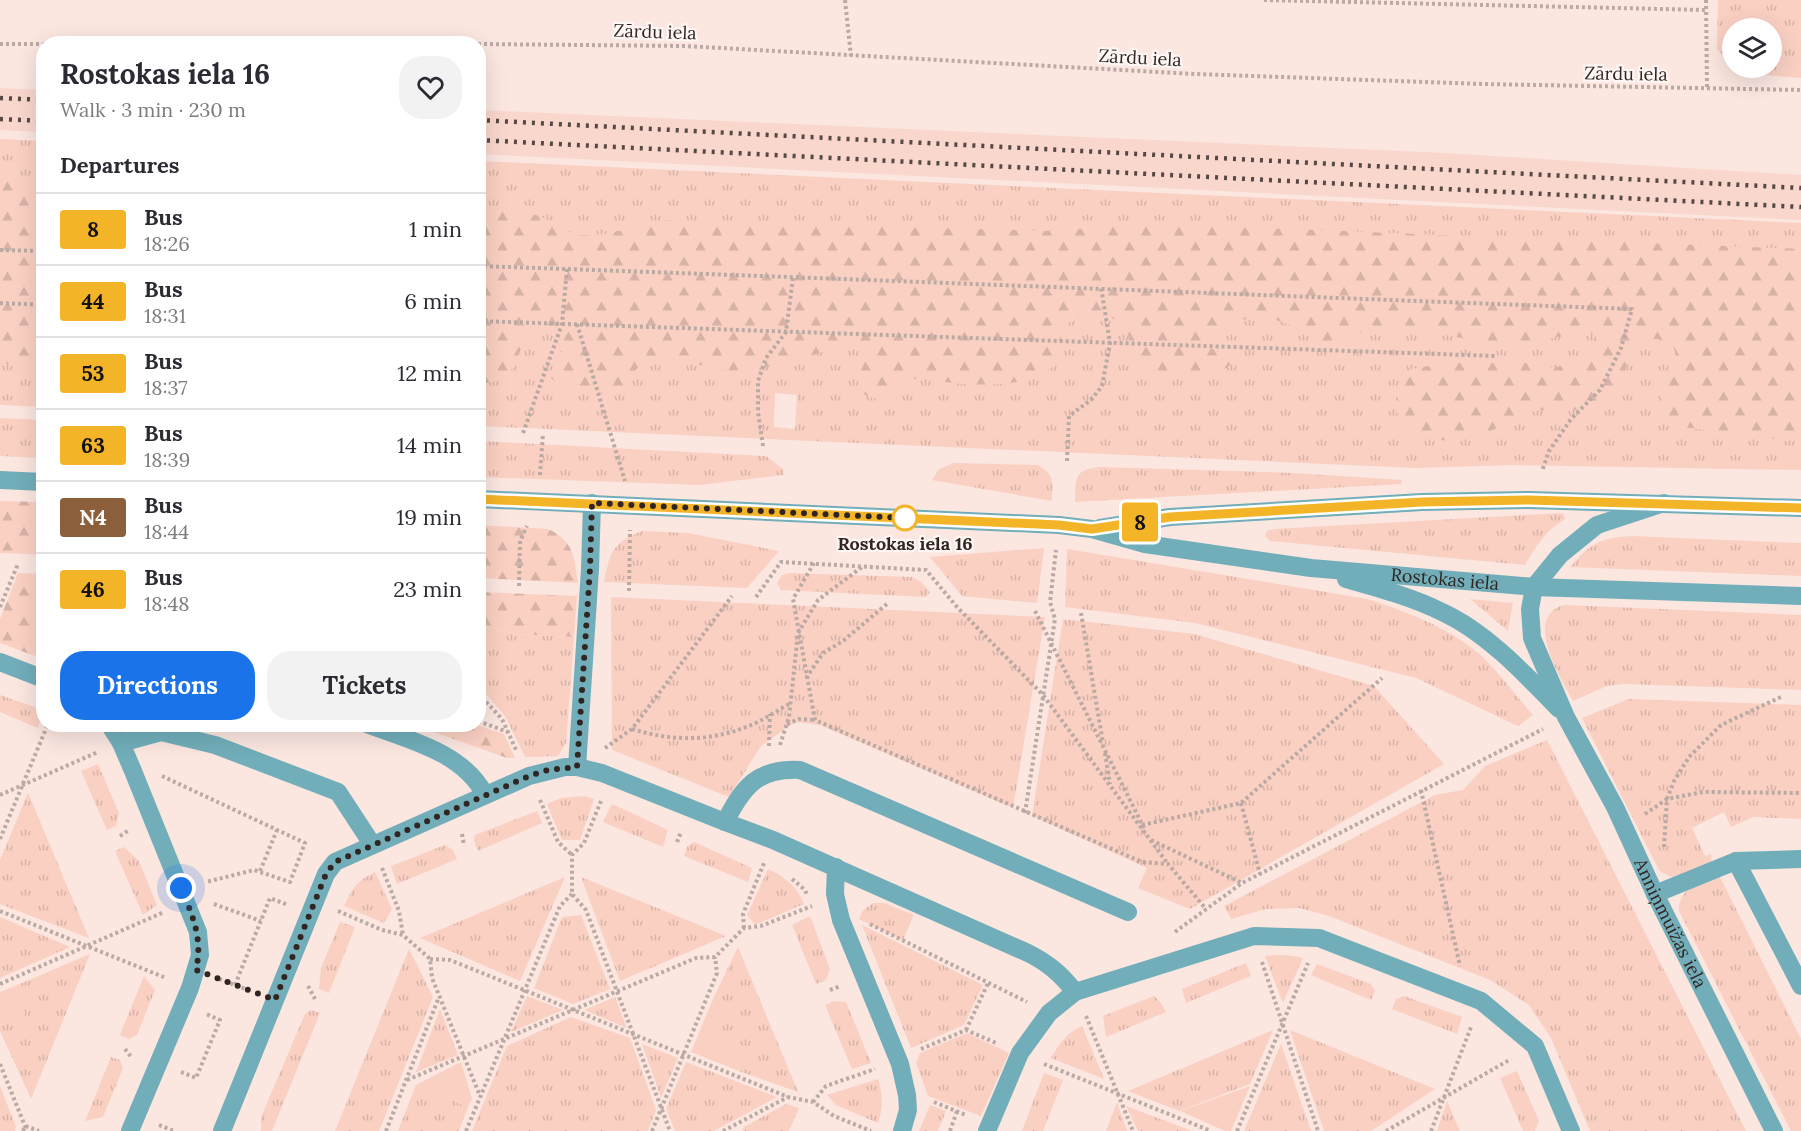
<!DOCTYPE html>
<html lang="en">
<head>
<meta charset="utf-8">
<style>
	:root { --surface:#fff; --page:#f2f2f3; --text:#2b2b33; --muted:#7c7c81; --line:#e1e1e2; --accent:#1a73e8 }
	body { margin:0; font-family:Lora,serif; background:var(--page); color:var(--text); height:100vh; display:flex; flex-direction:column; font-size:22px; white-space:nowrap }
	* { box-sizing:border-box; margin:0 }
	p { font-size:20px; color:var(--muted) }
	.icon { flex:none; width:33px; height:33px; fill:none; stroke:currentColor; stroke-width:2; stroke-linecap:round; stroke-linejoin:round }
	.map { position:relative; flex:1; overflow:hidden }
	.panel { position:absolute; left:36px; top:36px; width:450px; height:696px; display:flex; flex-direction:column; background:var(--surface); border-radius:24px; box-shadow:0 6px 24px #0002 }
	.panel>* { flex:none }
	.badge { padding:0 12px; border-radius:4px; font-size:21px; line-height:39px }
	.fabs { position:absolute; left:1722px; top:18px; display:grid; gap:12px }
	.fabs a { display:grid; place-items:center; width:60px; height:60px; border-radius:50%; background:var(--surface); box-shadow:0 6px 24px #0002; font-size:30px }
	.you { position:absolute; width:30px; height:30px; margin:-15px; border:4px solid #fff; border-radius:50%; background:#1a73e8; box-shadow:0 0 0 9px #1a73e833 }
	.map>.badge { position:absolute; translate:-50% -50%; box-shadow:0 0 0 3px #fff }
	h2 { padding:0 24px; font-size:22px; line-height:54px }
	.round { display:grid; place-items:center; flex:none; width:63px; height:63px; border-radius:24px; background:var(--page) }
	.overview { display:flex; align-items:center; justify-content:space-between; height:102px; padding:0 24px }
	h1 { font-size:28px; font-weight:700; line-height:45px }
	.action { display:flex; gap:12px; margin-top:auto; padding:12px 24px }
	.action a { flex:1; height:69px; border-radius:24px; background:var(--accent); color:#fff; font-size:24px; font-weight:700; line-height:69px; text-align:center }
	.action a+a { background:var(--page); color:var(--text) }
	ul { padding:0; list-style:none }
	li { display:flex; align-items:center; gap:18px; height:72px; padding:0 24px; border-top:2px solid var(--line) }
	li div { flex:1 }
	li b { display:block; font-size:22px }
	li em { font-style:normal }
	li .badge { min-width:66px; font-weight:700; text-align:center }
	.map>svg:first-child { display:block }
	.built { fill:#f9d7cd }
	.grass { fill:url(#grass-tufts); fill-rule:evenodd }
	.forest { fill:url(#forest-firs) }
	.park { fill:#fad0c3 }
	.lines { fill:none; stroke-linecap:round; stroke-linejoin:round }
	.path { stroke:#bba9a4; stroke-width:4; stroke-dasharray:3 3; stroke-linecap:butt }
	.minor { stroke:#71aeba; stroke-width:18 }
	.rail { stroke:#564844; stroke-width:4.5; stroke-dasharray:3 6; stroke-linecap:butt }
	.line-casing { stroke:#fff; stroke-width:14 }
	.line { stroke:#f4b427; stroke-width:9 }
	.walk { stroke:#312521; stroke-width:6; stroke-dasharray:0 10.8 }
	.stop-dot { fill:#fff; stroke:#f4b427; stroke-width:3 }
	.labels { text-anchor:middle; stroke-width:4.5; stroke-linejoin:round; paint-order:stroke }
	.street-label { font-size:18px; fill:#312521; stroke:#fef7f5 }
	.stop-label { font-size:18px; font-weight:bold; fill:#312521; stroke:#fef7f5 }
</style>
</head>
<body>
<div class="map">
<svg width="1801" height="1131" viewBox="0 0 1801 1131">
	<defs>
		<pattern id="grass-tufts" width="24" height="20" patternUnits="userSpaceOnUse" patternTransform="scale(1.5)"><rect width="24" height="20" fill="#fad0c3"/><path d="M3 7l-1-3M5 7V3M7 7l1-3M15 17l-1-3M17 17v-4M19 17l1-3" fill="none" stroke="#d7b2a7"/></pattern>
		<pattern id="forest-firs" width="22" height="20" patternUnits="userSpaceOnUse" patternTransform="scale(1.5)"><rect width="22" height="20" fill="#fad0c3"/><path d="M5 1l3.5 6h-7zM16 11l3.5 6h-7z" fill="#d7b2a7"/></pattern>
	</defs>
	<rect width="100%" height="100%" fill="#fbe6e0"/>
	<g class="built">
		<polygon points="0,88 43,90 43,132 0,130"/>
		<polygon points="479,110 1445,153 1801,175 1801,220 479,154"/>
	</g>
	<g class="grass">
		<polygon points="1718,0 1801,0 1801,78 1739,73 1734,68 1772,68 1772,28 1732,28 1732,66 1717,49"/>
		<polygon points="0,139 43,141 43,407 0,405"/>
		<path d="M479,161L1801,223V470L1513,465L1416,468L479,426ZM775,393L797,395L795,429L774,427Z"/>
		<polygon points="0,418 43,420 43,458 0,456"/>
		<polygon points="479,441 766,456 783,469 784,475 699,485 479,477"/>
		<path d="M954,463L1038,465C1056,476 1052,482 1052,501L932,480L939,469Z"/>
		<path d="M1099,467L1294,473L1402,480L1401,484L1075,502C1076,479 1073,470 1099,467Z"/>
		<path d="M1563,513L1565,519C1545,531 1536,546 1525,565L1270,541L1265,536L1267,531L1274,529Z"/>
		<path d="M642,531L688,533L779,551L747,588L604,582C610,552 612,543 642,531Z"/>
		<polygon points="36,534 43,534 43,555 25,554"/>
		<path d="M1631,536L1801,543V576L1570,567C1590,544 1599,538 1631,536Z"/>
		<polygon points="1044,548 1037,603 962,596 930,557"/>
		<path d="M1067,549L1368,599C1407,612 1445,626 1477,652C1495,667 1517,697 1533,715L1518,726L1416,678L1195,623L1065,607Z"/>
		<polygon points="789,573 912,577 920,581 930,592 926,597 781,590 777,583 782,575"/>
		<polygon points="611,597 1045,617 1013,808 820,725 795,722 761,746 729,797 612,750"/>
		<polygon points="1470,599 1513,603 1508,631"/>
		<path d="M1565,605L1801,615V690L1623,684L1607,686L1573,701C1561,679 1521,615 1565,605Z"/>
		<polygon points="1063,619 1194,634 1374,686 1444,764 1190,909 1138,888 1147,868 1032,816"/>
		<polygon points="478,624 515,634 574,637 566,743 558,756 525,757 505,716 479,686"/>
		<polygon points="0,695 43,710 38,728 0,712"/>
		<path d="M1629,699L1801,705V819L1753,817L1731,827L1724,812L1692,828L1705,856L1711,854L1712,863C1692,873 1679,886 1659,870L1582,718Z"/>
		<polygon points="1547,740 1746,1131 1590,1131 1551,1038 1529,1005 1490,980 1329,916 1299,908 1266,909 1231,919 1224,906 1435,795 1463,790 1485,766"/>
		<polygon points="98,764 119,813 116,826 107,830 81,771"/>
		<polygon points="28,793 89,938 0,904 0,860"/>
		<polygon points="584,796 594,799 580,840 562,840 547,804 561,798"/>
		<polygon points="612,804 668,830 663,847 603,822"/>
		<polygon points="537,811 542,823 478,851 474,841 475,835"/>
		<polygon points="694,842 752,868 748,882 684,856 687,847"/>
		<polygon points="445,845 453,850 457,859 397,884 391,866"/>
		<polygon points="124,847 139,861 157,905 143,915 115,851"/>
		<path d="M768,869C784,876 798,887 804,904L755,925L747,915Z"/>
		<path d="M375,872L392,909L384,923L344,906C353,887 356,882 375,872Z"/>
		<path d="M1719,875L1801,1039V1131H1791L1679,911C1678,888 1700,883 1719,875Z"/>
		<polygon points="565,877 520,981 420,938"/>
		<polygon points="581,877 726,936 620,981"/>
		<polygon points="873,903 884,903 914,915 903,940 859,919 863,910"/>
		<polygon points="581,915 610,989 573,1004 534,988 562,917"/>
		<polygon points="810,916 830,969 826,980 816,984 792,925"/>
		<polygon points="0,917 70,947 0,978"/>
		<polygon points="340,922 355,927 329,993 319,989 321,968"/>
		<polygon points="862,925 983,985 964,1025 911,1048"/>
		<polygon points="738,947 798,1092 739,1071 712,1001"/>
		<polygon points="409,949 433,997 379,1131 335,1131"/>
		<polygon points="90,954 31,1099 0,1031 0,1025 25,1014 15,986"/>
		<polygon points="1274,955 1294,956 1303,958 1283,1003 1265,956"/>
		<polygon points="1246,963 1251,976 1186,1003 1182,989"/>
		<polygon points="1317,964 1371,984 1375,991 1371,1000 1311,975"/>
		<polygon points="144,976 155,990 137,1035 129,1039 120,1035"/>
		<polygon points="527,996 563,1010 511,1032"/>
		<polygon points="1154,996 1161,1003 1166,1012 1106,1037 1103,1016"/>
		<polygon points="1404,996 1462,1017 1457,1034 1392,1009 1396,999"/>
		<polygon points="615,997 627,1028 584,1010"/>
		<polygon points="834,1001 846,1002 871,1063 852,1069 825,1005"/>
		<polygon points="440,1009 458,1055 416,1072"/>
		<polygon points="311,1010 320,1013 272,1131 261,1131 261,1117 305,1014"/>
		<polygon points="571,1017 630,1038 656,1110 648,1131 472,1131 507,1046"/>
		<path d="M1082,1026L1104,1079L1051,1058C1059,1044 1066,1033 1082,1026Z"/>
		<polygon points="1273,1030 1250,1084 1179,1111 1128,1091"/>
		<polygon points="1290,1030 1435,1089 1371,1131 1324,1131"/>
		<polygon points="967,1033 1009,1053 981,1116 928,1096 916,1063 920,1053"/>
		<polygon points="642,1044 678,1058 661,1098"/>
		<polygon points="1281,1044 1311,1131 1244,1131"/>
		<polygon points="111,1057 120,1060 123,1068 103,1117 85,1121"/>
		<polygon points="686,1062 777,1097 714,1131 675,1131 666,1109"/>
		<polygon points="1517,1071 1539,1121 1535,1131 1523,1131 1500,1078"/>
		<polygon points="1044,1073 1063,1080 1043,1131 1022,1131"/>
		<path d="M878,1079C883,1093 883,1109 878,1123L836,1105L827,1095Z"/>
		<polygon points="416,1085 468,1107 459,1131 398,1131"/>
		<polygon points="0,1086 16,1127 15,1131 0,1131"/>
		<polygon points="1447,1101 1460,1131 1437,1131"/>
		<polygon points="1117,1102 1127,1131 1106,1131"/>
		<polygon points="786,1104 799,1108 789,1131 742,1131 744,1127"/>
		<polygon points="930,1105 946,1111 938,1131 919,1131"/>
		<polygon points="1126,1106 1192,1131 1138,1131"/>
	</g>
	<g class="forest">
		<polygon points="36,179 44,181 44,357 41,364 30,367 0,363 0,181"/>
		<path d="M479,207C499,208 519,209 539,216C553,221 565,233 581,235C606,237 626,228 650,222C657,221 665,221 673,220L1043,231L1161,224L1801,249V442L1682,427C1629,403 1702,355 1664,341C1658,338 1652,339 1646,341C1624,349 1628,373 1619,390C1614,398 1602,407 1594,408C1571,413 1548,406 1526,413C1511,417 1499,428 1485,434C1464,443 1408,446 1399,419C1396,411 1395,395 1398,387C1400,381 1407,374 1411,369L1445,363H1531C1555,374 1591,363 1596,336L1586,331L1543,340L1483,342L1403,327C1392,327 1377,326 1366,330C1352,336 1347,349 1329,347C1317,345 1307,335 1297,329C1290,325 1279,320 1271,319C1265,318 1258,319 1252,319C1232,320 1209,323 1207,347L1228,356L1230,365C1225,369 1221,371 1214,372C1196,376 1148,374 1135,360C1122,344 1140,322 1104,317C1094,315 1083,316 1073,320C1054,329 1064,360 1048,371C1025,386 981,386 954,383C941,382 927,376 914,379C905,381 903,388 897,393C886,405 866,398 857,389L864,356L858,347L847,346C806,354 768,374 725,370C701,367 678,356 653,358C638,359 630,384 616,391C606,395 595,393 584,392C570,390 562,388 551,378C555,357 572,350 556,327C513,317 529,359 505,376C498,382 487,383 479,384Z"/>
		<polygon points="0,501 43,502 43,534 36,534 25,554 0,553"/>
		<path d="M478,525L548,529C574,541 574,557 578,583L479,578Z"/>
		<polygon points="18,573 43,574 43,659 0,643 0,619"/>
		<polygon points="479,592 577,596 574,637 515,634 479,624"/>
		<polygon points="433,725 477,725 504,734 515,758 507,758 431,731"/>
	</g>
	<g class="park">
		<polygon points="15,986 25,1014 0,1025 0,992"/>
		<polygon points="712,1001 739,1071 691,1052"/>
		<polygon points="461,1062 472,1099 468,1107 416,1085"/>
		<polygon points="1250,1086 1231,1131 1225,1131 1180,1111"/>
	</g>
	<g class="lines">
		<g class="path">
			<polyline points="845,0 851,56"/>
			<polyline points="1264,0 1706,10"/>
			<polyline points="1706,0 1707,89"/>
			<polyline points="0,44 44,44"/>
			<polyline points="478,44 684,46 1195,74 1483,84 1801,90"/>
			<polyline points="0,250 44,251"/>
			<path d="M478,266C863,279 1248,295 1632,309L1621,348L1600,390L1571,419L1549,451L1542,471"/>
			<polyline points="0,303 44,305"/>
			<polyline points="478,321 1495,356"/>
			<polyline points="577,324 625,481"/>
			<polyline points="523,433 562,324 567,269"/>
			<polyline points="763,446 758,412 758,381 766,358 786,332 793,278"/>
			<polyline points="1067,461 1069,416 1091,400 1102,386 1110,343 1101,287"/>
			<polyline points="540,475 543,434"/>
			<polyline points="814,563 793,599 815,720 1142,862 1168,864 1206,909"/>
			<polyline points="519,586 520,541 527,526"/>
			<polyline points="629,591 630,530"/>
			<polyline points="756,597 781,562 926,570 957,607 1043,695 1168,864"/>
			<polyline points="0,607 18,564"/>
			<polyline points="1035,611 1144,828"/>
			<polyline points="1081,613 1103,743"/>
			<polyline points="806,678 823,653 843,641 888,603"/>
			<polyline points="478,693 502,719 517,752"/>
			<polyline points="478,721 508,732"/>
			<polyline points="787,724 799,719 815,720"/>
			<path d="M632,729C671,741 708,742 746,727C761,722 776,711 791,703"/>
			<polyline points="780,745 789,717 798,633 818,600 862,567"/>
			<polyline points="769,746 770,714"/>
			<polyline points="605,748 632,729 732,596"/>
			<polyline points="1105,753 1110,784"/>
			<polyline points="162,776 305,843 290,882 254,870 206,882"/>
			<polyline points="1421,790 1460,966"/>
			<polyline points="0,795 98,752"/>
			<polyline points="540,800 558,842 572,855"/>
			<polyline points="601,801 584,843 572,855 572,894 586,910 670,1131"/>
			<polyline points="1241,803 1260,874"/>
			<polyline points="1025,813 1055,619 1050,602 1056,550"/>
			<polyline points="1645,814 1667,799 1703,792 1801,793"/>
			<polyline points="1142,825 1241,803 1382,678"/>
			<polyline points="462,834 464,846"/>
			<polyline points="120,836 129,830"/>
			<polyline points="0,839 48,724"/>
			<polyline points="1151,840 1242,883"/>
			<polyline points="677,842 681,832"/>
			<polyline points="1664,847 1667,799 1674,781 1689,757 1721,725 1783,696"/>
			<polyline points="382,868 399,911 403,935"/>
			<polyline points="260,871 277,830"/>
			<polyline points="792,879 805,890 807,895"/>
			<polyline points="214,904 261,921"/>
			<polyline points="0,911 166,978"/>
			<polyline points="338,911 382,930 403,935 430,959 432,978 480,1096"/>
			<polyline points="870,924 1027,1002"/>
			<polyline points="744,928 743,914 764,863"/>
			<polyline points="1175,932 1242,883 1543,729"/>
			<polyline points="430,959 450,960 788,1097 813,1102 834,1116 871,1131"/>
			<polyline points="1262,962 1318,1131"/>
			<polyline points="219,979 251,991"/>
			<polyline points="0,984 164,912"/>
			<polyline points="235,985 270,898 288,905"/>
			<polyline points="308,986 315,999"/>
			<polyline points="830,990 841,986"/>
			<polyline points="1086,1016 1133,1131"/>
			<polyline points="966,1030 989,981"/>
			<polyline points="125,1049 132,1058"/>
			<polyline points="921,1049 966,1030 996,1043"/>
			<polyline points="0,1064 27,1131"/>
			<polyline points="1044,1064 1211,1131"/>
			<polyline points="181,1072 196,1078 220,1020 206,1014"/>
			<polyline points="407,1080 696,958 715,957 744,928 761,926 812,906"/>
			<polyline points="813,1102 826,1086 875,1069"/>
			<polyline points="934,1102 966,1115"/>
			<polyline points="159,1125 174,1131"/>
			<polyline points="23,1131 25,1126 39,1131"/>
			<polyline points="386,1131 439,997"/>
			<polyline points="466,1131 560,906 572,894"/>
			<polyline points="652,1131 717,973 715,957"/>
			<polyline points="723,1131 788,1097"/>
			<polyline points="950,1131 957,1111"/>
			<polyline points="1237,1131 1308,963"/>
			<polyline points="1386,1131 1511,1059"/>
			<polyline points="1431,1131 1471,1027"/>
		</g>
		<g class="minor">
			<polyline points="0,480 44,482"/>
			<path id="s1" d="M478,499L1059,525L1092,529L1145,544L1311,568L1534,587L1801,596"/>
			<path id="s2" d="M1664,503L1597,525L1560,555L1534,587L1530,609L1532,638L1566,717L1615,807L1655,894L1774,1131"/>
			<polyline points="1100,528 1170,517 1422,502 1529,500 1801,508"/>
			<path d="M1346,579C1378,588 1412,597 1442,612C1486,632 1526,675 1559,709"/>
			<polyline points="0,662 44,679"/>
			<polyline points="109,724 121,743 133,771 198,932 200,955 190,988 130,1131"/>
			<path d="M367,724C409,740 463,752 485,795"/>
			<polyline points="121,743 161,732 215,745 338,792 372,844"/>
			<polyline points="577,767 590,569 592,503"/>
			<path d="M725,822C743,787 757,768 800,770L1128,912"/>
			<polyline points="1736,861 1801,986"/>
			<polyline points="836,867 835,894 841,920 900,1064 907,1095 908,1110 902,1131"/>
			<polyline points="1655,894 1736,861 1801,859"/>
			<path d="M222,1131L326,874L335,862L529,776L565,767H577L602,773L725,822L773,840L1028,953C1048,963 1061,974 1075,992"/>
			<polyline points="987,1131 1020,1053 1049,1013 1075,992 1254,936 1319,938 1481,1001 1535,1046 1571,1131"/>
		</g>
		<g class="rail">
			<polyline points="0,98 44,100"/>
			<polyline points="0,119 44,121"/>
			<polyline points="478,120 1801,188"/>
			<polyline points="478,140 1801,207"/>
		</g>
	</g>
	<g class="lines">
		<g class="line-casing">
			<polyline id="line" points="478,499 1059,525 1092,529 1170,517 1422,502 1529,500 1801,508"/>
		</g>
		<use href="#line" class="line"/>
		<path class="walk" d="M181,888C193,917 203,938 196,970L275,1000L326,874L335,862L529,776L548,770L577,767L590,569L592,503L905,518"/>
	</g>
	<circle class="stop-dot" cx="905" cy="518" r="12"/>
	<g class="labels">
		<g class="street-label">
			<text transform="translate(655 32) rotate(2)" y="6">Zārdu iela</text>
			<text transform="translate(1140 58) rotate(3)" y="6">Zārdu iela</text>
			<text transform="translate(1626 74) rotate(1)" y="6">Zārdu iela</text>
			<text dy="6" stroke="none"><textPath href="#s1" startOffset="972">Rostokas iela</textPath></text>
			<text dy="6" stroke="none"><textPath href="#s2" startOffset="528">Anniņmuižas iela</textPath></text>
		</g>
		<g class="stop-label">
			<text x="905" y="550">Rostokas iela 16</text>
		</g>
	</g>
</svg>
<div class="fabs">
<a><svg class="icon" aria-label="layers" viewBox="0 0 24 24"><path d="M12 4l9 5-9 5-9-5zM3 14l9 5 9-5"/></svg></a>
</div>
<div class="you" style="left:181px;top:888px"></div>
<b class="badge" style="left:1140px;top:522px;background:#f4b427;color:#111">8</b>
<section class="panel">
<div class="overview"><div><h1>Rostokas iela 16</h1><p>Walk · 3 min · 230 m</p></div><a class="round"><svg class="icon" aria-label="heart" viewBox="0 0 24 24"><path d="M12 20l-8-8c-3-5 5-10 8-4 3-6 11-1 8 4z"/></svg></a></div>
<h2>Departures</h2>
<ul>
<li><span class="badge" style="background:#f4b427;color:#111">8</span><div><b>Bus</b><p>18:26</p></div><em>1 min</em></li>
<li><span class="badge" style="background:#f4b427;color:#111">44</span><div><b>Bus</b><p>18:31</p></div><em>6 min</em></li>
<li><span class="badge" style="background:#f4b427;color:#111">53</span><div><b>Bus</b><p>18:37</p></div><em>12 min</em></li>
<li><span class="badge" style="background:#f4b427;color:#111">63</span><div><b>Bus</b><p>18:39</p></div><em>14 min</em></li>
<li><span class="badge" style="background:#8b5e3c;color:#fff">N4</span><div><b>Bus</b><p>18:44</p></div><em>19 min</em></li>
<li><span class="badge" style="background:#f4b427;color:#111">46</span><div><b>Bus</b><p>18:48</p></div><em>23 min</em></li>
</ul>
<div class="action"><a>Directions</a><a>Tickets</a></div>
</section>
</div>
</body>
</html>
